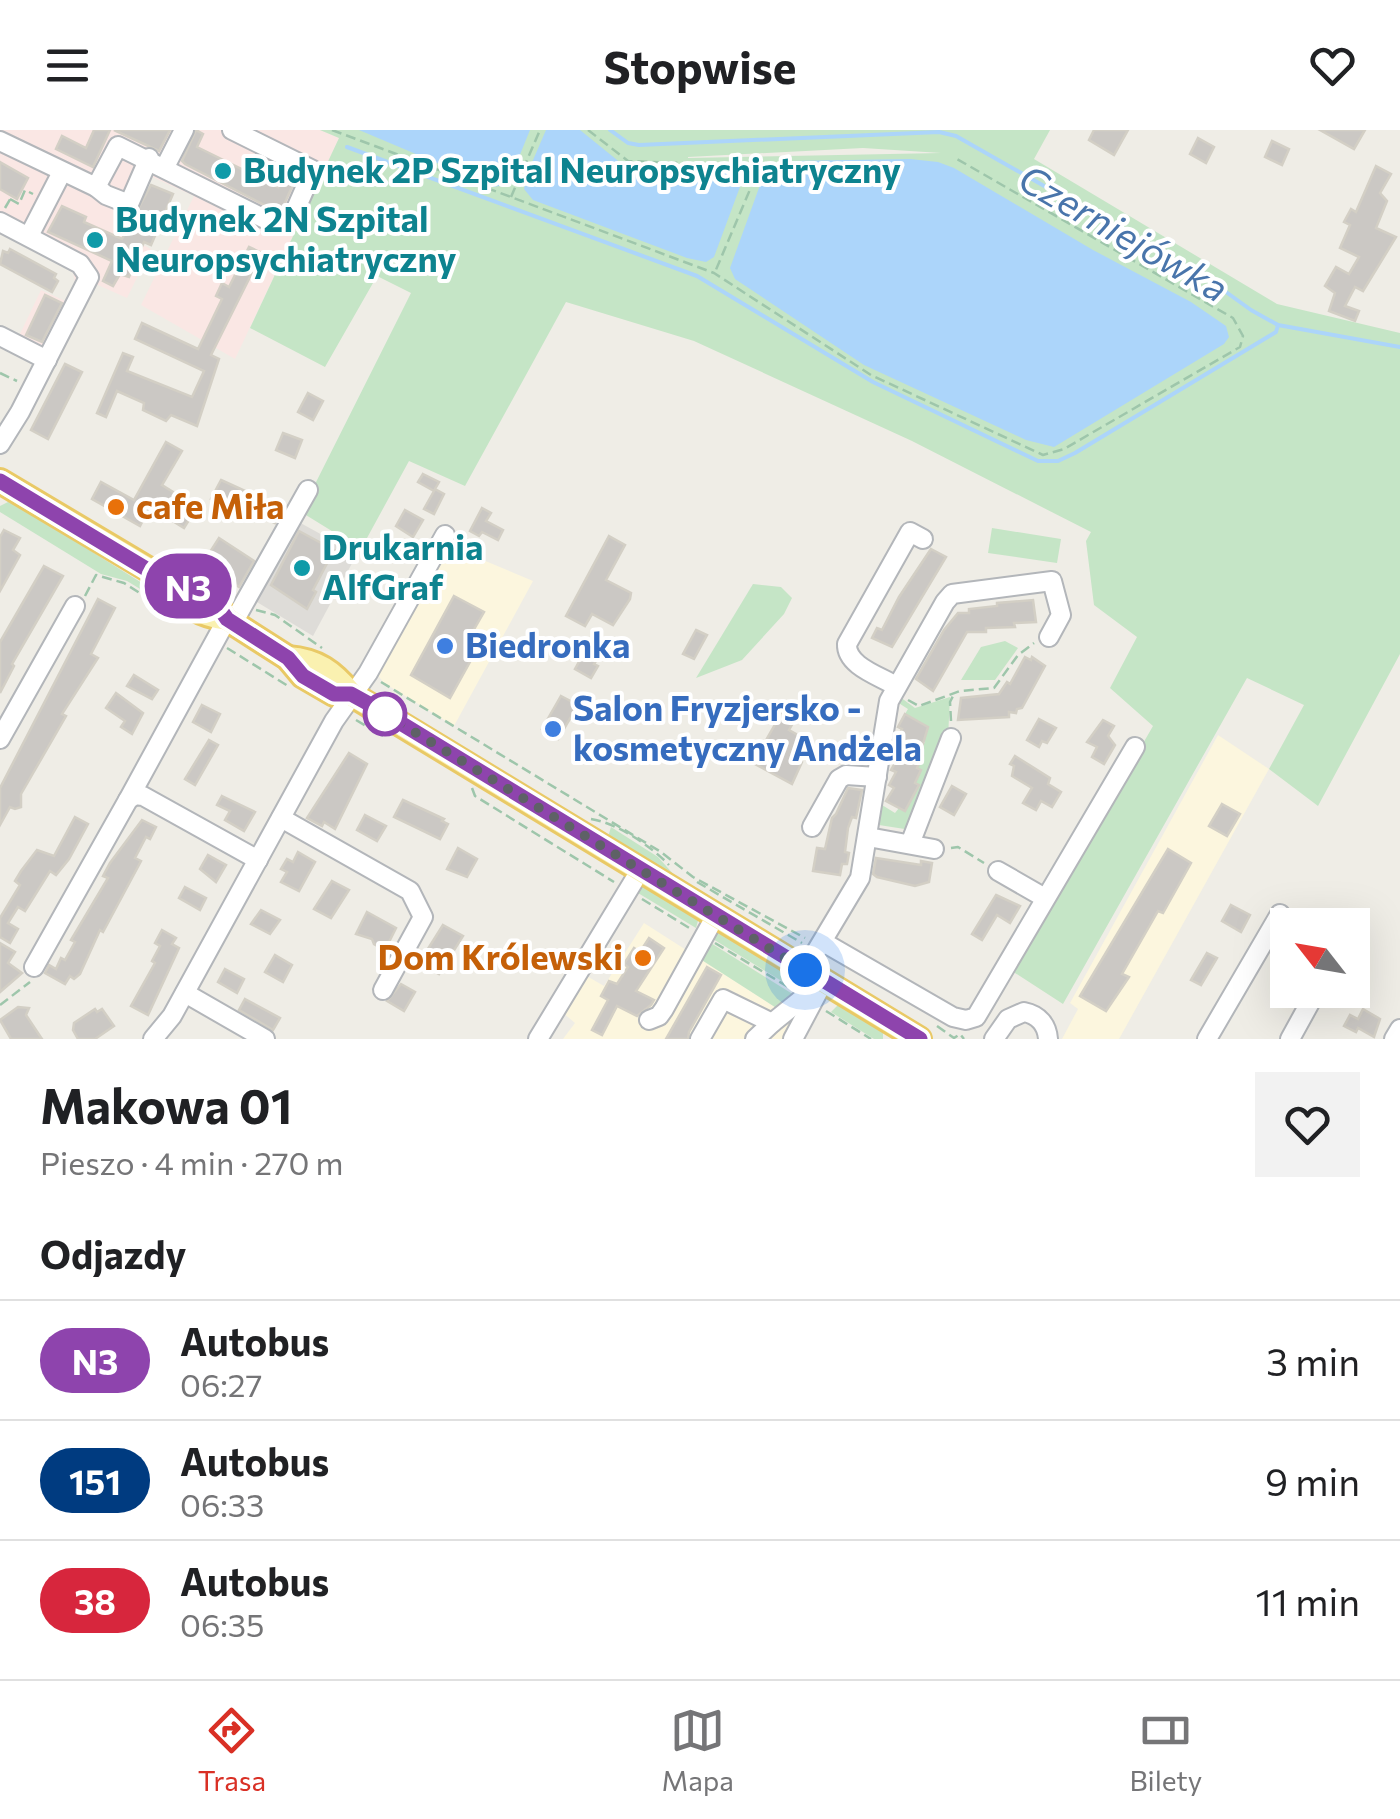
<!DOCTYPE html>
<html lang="pl">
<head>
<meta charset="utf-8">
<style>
	:root { --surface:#fff; --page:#f2f2f2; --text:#202124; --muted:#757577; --line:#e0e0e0; --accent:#d93025 }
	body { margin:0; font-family:Commissioner,sans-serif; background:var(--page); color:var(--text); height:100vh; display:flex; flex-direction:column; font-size:38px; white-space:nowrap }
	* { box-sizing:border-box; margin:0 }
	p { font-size:32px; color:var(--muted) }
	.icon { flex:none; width:55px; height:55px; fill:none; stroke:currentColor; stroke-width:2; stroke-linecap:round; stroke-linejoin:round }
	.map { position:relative; height:909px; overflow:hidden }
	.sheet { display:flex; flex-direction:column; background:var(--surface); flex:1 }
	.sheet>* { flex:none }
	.badge { padding:0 20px; border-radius:32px; font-size:35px; line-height:65px }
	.needle { width:65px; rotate:301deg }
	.tools { position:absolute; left:1270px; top:778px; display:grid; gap:20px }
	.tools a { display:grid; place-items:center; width:100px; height:100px; border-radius:0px; background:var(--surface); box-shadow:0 10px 40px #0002; font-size:50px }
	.you { position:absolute; width:50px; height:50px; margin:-25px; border:8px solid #fff; border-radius:50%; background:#1a73e8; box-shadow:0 0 0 15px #1a73e833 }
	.map>.badge { position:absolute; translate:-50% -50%; box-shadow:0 0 0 5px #fff }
	h2 { padding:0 40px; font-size:38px; line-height:90px }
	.round { display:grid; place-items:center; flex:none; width:105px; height:105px; border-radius:0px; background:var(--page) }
	.headline { display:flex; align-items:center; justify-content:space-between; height:170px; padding:0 40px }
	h1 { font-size:48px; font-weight:700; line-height:75px }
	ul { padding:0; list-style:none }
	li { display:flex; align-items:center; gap:30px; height:120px; padding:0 40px; border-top:2px solid var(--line) }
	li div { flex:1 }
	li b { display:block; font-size:38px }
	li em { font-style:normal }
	li .badge { min-width:110px; font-weight:700; text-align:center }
	header { display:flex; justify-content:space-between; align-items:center; height:130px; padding:0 40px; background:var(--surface); font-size:45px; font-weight:700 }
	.tab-bar { display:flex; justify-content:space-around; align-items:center; height:140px; border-top:2px solid var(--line); background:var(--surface); font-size:28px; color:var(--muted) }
	.tab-bar a { display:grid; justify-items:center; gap:5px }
	.tab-bar .current { color:var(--accent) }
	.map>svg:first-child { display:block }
	.commercial { fill:#fcf6de }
	.industrial { fill:#dedcd8 }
	.medical { fill:#fae7e4 }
	.green { fill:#c5e5c6; fill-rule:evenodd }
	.water { fill:#acd5fa }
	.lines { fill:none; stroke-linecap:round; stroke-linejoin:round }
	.stream { stroke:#acd5fa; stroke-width:4 }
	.building { fill:#cbc8c4; stroke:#d3cfc5; stroke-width:2.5 }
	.minor-casing { stroke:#b3b6ba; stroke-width:22 }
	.major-casing { stroke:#e9c966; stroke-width:28 }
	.path { stroke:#9ec6ab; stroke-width:2.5; stroke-dasharray:10 5; stroke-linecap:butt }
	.minor { stroke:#fff; stroke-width:18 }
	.major { stroke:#faf1b0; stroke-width:22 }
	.line-casing { stroke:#fff; stroke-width:22 }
	.line { stroke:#8e44ad; stroke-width:15 }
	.walk { stroke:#5e6166; stroke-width:10; stroke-dasharray:0 18 }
	.culture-dot { fill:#0f9aa8; stroke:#fff; stroke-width:4 }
	.food-dot { fill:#e8710a; stroke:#fff; stroke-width:4 }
	.shop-dot { fill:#3f7fe0; stroke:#fff; stroke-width:4 }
	.stop-dot { fill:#fff; stroke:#8e44ad; stroke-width:5 }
	.labels { text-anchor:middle; stroke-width:8; stroke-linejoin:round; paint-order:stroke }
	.culture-label { font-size:35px; font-weight:bold; fill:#0d838f; stroke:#fff; text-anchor:start }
	.food-label { font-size:35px; font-weight:bold; fill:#c56008; stroke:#fff; text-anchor:start }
	.shop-label { font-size:35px; font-weight:bold; fill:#366cbe; stroke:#fff; text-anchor:start }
	.water-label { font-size:38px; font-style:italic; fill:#4975ab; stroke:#fff }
</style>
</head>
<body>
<header><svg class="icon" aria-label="menu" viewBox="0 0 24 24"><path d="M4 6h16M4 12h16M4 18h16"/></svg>Stopwise<svg class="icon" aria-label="heart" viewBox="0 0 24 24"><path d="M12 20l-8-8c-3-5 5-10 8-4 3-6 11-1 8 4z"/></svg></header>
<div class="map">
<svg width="1400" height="909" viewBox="0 0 1400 909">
	<rect width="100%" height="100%" fill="#efede6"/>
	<g class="commercial">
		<polygon points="447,415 533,451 454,596 384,553 376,543"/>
		<polygon points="1218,605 1269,639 1119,909 1062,909 1078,879 1070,873"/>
		<polygon points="644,793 797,891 786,909 563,909 575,893 562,882 585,845 604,856"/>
	</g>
	<polygon class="industrial" points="295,390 357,424 313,506 252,469"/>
	<polygon class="medical" points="0,0 320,0 339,8 235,229 141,175 194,66 150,46 120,103 151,119 127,168 82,148 45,219 19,206 41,160 65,171 75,152 73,142 60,132 0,98"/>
	<g class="green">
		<path d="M320,0H1050L1034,29L1277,174L1400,203V524L1318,676L1269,639L1304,575L1247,548L1063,874L1012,841L1153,596L1110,558L1137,507L1094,475L1086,411L1091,402L912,311L694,211L566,172L465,356L409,331L361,419L301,382L411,163L377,146L325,237L250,198L339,8ZM863,18L941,23L688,28V27Z"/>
		<polygon points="8,372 14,373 158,463 155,468 127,451 101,444 0,382 0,376"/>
		<polygon points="992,398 1061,409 1057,433 988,423"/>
		<polygon points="753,454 781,457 792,468 784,484 742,530 696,548"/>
		<polygon points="1005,511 1018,518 995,550 961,550 981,517"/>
		<polygon points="900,567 915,578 950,567 948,608 911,700 879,695 882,675 895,683 899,678 905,681 918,655 914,652 921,641 916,637 923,626 918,623 925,612 905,584 908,579 897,572"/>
		<polygon points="611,697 658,727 675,746 608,707"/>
		<polygon points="639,756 648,756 699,787 696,798 638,763 636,760"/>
		<polygon points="715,796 805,853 803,864 708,806"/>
		<polygon points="706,810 799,868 781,881 697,827"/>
		<polygon points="840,873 883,901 883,909 874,909 831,882"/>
	</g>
	<g class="water">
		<polygon points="359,0 530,0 508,54 494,57"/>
		<polygon points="546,0 580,0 622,34 635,37 747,38 714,127 706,132 687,128 533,70 524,59 527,44"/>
		<polygon points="910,29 938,32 954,38 1093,120 1191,172 1226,196 1229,207 1224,214 1054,317 1026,310 864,235 735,149 730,138 764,44 772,36 789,31"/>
	</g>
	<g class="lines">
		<g class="stream">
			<polyline points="610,0 628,13 639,15 939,2 956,6 1208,149 1251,180 1278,195 1400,217"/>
			<polyline points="347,17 697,146 873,252 1038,331 1058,331 1075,323 1276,202 1278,195"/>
		</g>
	</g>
	<g class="building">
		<polygon points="94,0 110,0 93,37 56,19 62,6 86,18"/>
		<polygon points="114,0 170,0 159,21"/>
		<polygon points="196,0 203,4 197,17 278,57 285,42 296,48 282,79 276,81 185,34 182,31"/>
		<polygon points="1094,0 1128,0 1114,25 1089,10"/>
		<polygon points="1320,0 1365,0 1354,19"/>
		<polygon points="1198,8 1214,17 1206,33 1190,24"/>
		<polygon points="1272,11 1289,19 1282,35 1265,27"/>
		<polygon points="0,32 28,48 17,69 0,59"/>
		<polygon points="1376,36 1391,44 1380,63 1387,71 1376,98 1396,107 1363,161 1355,157 1345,176 1359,181 1355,191 1329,181 1335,163 1325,156 1336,137 1349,144 1359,127 1340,118 1350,95 1344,92 1351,79 1356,82"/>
		<polygon points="151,55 173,64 151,115 144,112 129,147 120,144 113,156 103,151 112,131 48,102 62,76 86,87 84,92 122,109"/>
		<polygon points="249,117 262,123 211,225 219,229 197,296 171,285 166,291 143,280 144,273 117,261 106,287 97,283 123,223 133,227 127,241 192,267 204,241 135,209 142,193 198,219 222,169 216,166 222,153 229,157"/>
		<polygon points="10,119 56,144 54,148 58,151 52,162 0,134 3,121 8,123"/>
		<polygon points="45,165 62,173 42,212 26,205"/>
		<polygon points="65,234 82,242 48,309 31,300"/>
		<polygon points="308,263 323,271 313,290 298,282"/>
		<polygon points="283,303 302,310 295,328 276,320"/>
		<polygon points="166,312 182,321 162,355 197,377 184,398 150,377 140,396 92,369 101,352 134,370"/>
		<polygon points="423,344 439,352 435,359 444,364 434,384 424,379 434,361 418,352"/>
		<polygon points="221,350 283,378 275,393 247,380 243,387 211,369"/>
		<polygon points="482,378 491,383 486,391 503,400 498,410 482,402 479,406 470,401"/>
		<polygon points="405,380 423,390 413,407 396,396"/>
		<polygon points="4,400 20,408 13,420 20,425 0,461 0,407"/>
		<polygon points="299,401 334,420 313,460 316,462 307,479 271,455"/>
		<polygon points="609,406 625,415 606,450 631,463 630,469 613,495 592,484 585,496 566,486"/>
		<polygon points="219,408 254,431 239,457 203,433"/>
		<polygon points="931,419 946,427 892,517 872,508 877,498 882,500 899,467"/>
		<polygon points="44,436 63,446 12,534 14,536 0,563 0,512"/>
		<polygon points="454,466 484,482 465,515 476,521 450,568 411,545"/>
		<polygon points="98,469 115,478 91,524 98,528 62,584 66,586 21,664 21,677 15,679 10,677 0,695 0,658"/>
		<polygon points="1033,470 1036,492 1014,493 1015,497 986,498 986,502 967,502 933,561 916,549 944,500 958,483 969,483 969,479 997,476 997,473"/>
		<polygon points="696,500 707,505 694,529 683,524"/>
		<polygon points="585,521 598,528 594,534 598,536 591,548 575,539"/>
		<polygon points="1025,527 1031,530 1032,527 1045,536 1022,578 1017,579 1016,583 1009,582 1009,587 958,590 961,568 999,564 1007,552 1010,554"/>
		<polygon points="134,545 158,560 152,569 127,556"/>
		<polygon points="116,563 143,583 132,604 121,597 125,591 106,578"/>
		<polygon points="561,566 578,575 558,609 542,599"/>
		<polygon points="202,575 220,584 211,602 193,592"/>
		<polygon points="781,584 794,591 789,600 805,609 796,626 802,632 792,654 753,633"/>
		<polygon points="905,584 928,597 920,624 923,626 917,638 921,640 915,653 919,655 905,681 886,671 894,658 889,655 896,642 891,640 898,628 893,626 900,614 896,611 902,599 898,597"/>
		<polygon points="1039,589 1056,598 1047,613 1042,611 1039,617 1027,610"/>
		<polygon points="1103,590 1114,596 1108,606 1115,615 1104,634 1092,627 1097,617 1087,612"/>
		<polygon points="209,610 218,615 195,655 185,649"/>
		<polygon points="349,623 367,634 335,699 324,692 322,696 307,688"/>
		<polygon points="1015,626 1050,648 1048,654 1061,662 1052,677 1041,671 1036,680 1023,673 1032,658 1012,646 1014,636 1010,634"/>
		<polygon points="952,656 966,664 954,685 940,677"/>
		<polygon points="848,658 862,660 856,688 852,687 848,698 845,722 849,723 847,734 842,734 840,745 813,741 817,718 825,719 832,688 836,684"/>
		<polygon points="222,666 255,682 244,701 225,690 230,681 217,675"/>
		<polygon points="403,670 444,689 442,691 448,694 440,709 394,687"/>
		<polygon points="1222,674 1240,684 1227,706 1209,696"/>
		<polygon points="365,685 386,696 377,711 357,700"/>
		<polygon points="75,687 88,694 69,729 56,745 50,741 25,781 18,777 8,793 18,799 10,813 0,807 0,788 20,755 15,751 21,741 37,720 54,726"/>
		<polygon points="142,690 156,697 150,709 146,707 135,728 141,731 103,802 100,800 80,844 74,849 70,846 65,854 45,843 49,835 56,839 61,828 65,830 75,812 71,810 108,748 103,746 110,733"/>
		<polygon points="458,718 477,729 467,747 447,739"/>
		<polygon points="1168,719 1191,733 1163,783 1158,781 1122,844 1129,847 1106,881 1080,866"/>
		<polygon points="298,722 315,732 299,761 281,752 287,742 281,739 287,729 293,732"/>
		<polygon points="208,725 226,735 216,752 200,739"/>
		<polygon points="876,728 921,735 921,731 932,733 929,752 915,756 877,747 873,744"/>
		<polygon points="332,751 349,760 331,788 314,779"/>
		<polygon points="185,757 206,768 200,780 179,768"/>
		<polygon points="996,765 1020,776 1010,793 997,785 982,810 972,804"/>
		<polygon points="1231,775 1250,785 1241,802 1222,791"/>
		<polygon points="261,780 280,790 270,804 251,794"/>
		<polygon points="367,782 396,798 385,820 374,814 372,809 356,804"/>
		<polygon points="443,795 463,806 439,844 419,833"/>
		<polygon points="162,800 176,808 172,814 179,818 148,885 131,876 155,833 152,831 160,816 155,813"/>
		<polygon points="649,808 664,818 636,861 654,870 651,875 637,886 617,876 602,905 592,900 608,870 601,866 609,851 617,854 628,837 624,834 634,818 640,822"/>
		<polygon points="0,813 15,822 8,833 22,843 0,862"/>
		<polygon points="1207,823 1217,828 1201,855 1191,850"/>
		<polygon points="275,825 292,835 283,852 265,842"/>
		<polygon points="707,837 721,845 689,902 688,909 666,909"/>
		<polygon points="225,839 244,849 237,863 218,852"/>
		<polygon points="401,854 415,862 404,881 387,871"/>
		<polygon points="245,869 280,888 273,900 239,880"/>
		<polygon points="18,877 29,878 26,885 42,909 11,909 0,890"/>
		<polygon points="95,879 97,882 102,879 114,896 95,909 78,909 73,900 74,893"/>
		<polygon points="1363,879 1380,889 1374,907 1358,898 1356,902 1344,896 1350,885 1358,889"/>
	</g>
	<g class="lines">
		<g class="minor-casing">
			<g id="minor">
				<polyline points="0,11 96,57 118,16 275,94 291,90 313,40 232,0"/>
				<polyline points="165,37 184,0"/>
				<polyline points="96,57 106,65 129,74 149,28"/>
				<polyline points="0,92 80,134 89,147 20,282 0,314"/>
				<polyline points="29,106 62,42"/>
				<polyline points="0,206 47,230"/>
				<polyline points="233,493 308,360"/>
				<path d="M896,556C880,546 846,536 847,514L910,402L923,409"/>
				<polyline points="0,609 75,476"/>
				<polyline points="128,670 227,489"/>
				<polyline points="281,688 410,761 423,787 383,860"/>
				<polyline points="812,697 839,649 846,645 877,647"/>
				<polyline points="868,707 934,719"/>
				<polyline points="910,714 951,608"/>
				<polyline points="998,741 1045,768"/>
				<polyline points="823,812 953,887 966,890 976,887 1135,617"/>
				<polyline points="34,837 128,670 135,665 143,666 258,730"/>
				<polyline points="805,840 860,748 889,571 945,472 952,464 1052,451 1061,485 1049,507"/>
				<polyline points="185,863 265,909"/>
				<polyline points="649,890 659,886 664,879 716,785"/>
				<polyline points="772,893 824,851"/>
				<polyline points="153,909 172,886 334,591 368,543 445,405"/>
				<polyline points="538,909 641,739"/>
				<polyline points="700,909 723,869 772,893 755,909"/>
				<polyline points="793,909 819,860"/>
				<path d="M994,909L1008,889L1024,882C1039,885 1047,895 1048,909"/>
				<polyline points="1207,909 1280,784"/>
				<polyline points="1290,909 1317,860"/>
				<polyline points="1394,909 1400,899"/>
			</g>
		</g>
		<g class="major-casing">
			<g id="major">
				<polyline points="0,351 173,454 191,456 214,470 227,489 288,528 303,546 334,564 351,564"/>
				<path d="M173,454C187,478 201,485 227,489"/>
				<path d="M288,528C317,530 333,542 351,564L919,909"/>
			</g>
		</g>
		<g class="path">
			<polyline points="332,0 714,143 871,245 1043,325 1064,319 1240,217 1243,206 1233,188 957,29"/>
			<polyline points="588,0 628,31 760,36 715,142"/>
			<polyline points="511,67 540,0"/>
			<polyline points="10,69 19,74 25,60 33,64"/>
			<polyline points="5,78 12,66"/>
			<polyline points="0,243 17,251"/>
			<polyline points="85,466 96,445 124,453 173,484"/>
			<polyline points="256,480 275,485 322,518"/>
			<polyline points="227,518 288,556"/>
			<polyline points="381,552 661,722 693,747 805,808"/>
			<polyline points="908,570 919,576 960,561 994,558 1018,525 1034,513"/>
			<polyline points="356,590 383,606"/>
			<polyline points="951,591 950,572 953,566"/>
			<polyline points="472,658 475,666 614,752"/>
			<path d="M591,689C617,693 651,716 669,735"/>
			<polyline points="951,718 958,717 984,733"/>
			<polyline points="697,752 802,813"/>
			<polyline points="642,769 691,799"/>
			<polyline points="715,813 790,858"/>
			<polyline points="0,875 30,852"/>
			<polyline points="826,881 871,909"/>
			<polyline points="937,896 954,908 960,904 964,909"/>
		</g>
		<use href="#minor" class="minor"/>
		<use href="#major" class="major"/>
	</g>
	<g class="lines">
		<g class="line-casing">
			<polyline id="line" points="0,351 168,452 191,456 214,470 227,489 288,528 303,546 334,564 351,564 371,575 920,909"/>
		</g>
		<use href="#line" class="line"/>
		<polyline class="walk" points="385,584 805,840"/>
	</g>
	<g class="culture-dot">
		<circle cx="223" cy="41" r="10"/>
		<circle cx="95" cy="110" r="10"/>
		<circle cx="302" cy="438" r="10"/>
	</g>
	<g class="food-dot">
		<circle cx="116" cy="377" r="10"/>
		<circle cx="643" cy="828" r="10"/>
	</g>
	<g class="shop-dot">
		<circle cx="445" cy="516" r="10"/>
		<circle cx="553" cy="599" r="10"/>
	</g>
	<circle class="stop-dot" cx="385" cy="584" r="20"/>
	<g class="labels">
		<g class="culture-label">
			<text x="243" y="53">Budynek 2P Szpital Neuropsychiatryczny</text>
			<text x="115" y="102">Budynek 2N Szpital<tspan x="115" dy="40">Neuropsychiatryczny</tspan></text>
			<text x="322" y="430">Drukarnia<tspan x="322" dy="40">AlfGraf</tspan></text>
		</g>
		<g class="food-label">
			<text x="136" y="389">cafe Miła</text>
			<text x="623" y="840" text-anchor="end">Dom Królewski</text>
		</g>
		<g class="shop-label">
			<text x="465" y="528">Biedronka</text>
			<text x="573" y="591">Salon Fryzjersko -<tspan x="573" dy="40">kosmetyczny Andżela</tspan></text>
		</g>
		<g class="water-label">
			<text transform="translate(1123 104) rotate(30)" y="13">Czerniejówka</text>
		</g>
	</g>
</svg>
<div class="tools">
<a><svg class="needle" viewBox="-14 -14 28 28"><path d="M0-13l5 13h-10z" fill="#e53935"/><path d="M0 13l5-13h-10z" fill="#757577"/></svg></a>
</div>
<div class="you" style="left:805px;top:840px"></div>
<b class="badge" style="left:188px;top:456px;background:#8e44ad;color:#fff">N3</b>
</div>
<section class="sheet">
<div class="headline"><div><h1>Makowa 01</h1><p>Pieszo · 4 min · 270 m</p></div><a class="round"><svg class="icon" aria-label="heart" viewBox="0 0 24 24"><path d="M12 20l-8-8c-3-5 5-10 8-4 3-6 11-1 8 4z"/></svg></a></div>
<h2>Odjazdy</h2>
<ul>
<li><span class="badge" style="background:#8e44ad;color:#fff">N3</span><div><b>Autobus</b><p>06:27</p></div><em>3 min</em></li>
<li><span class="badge" style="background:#003b80;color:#fff">151</span><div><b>Autobus</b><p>06:33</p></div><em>9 min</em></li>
<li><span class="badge" style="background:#d7263d;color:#fff">38</span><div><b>Autobus</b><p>06:35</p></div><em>11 min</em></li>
</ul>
</section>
<nav class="tab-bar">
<a class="current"><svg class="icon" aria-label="directions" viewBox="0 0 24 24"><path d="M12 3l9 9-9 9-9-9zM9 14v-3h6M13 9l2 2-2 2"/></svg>Trasa</a>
<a><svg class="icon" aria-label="map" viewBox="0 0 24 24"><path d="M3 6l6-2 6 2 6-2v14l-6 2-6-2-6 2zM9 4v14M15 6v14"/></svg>Mapa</a>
<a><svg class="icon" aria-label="tickets" viewBox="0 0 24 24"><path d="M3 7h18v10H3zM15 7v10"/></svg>Bilety</a>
</nav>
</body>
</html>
